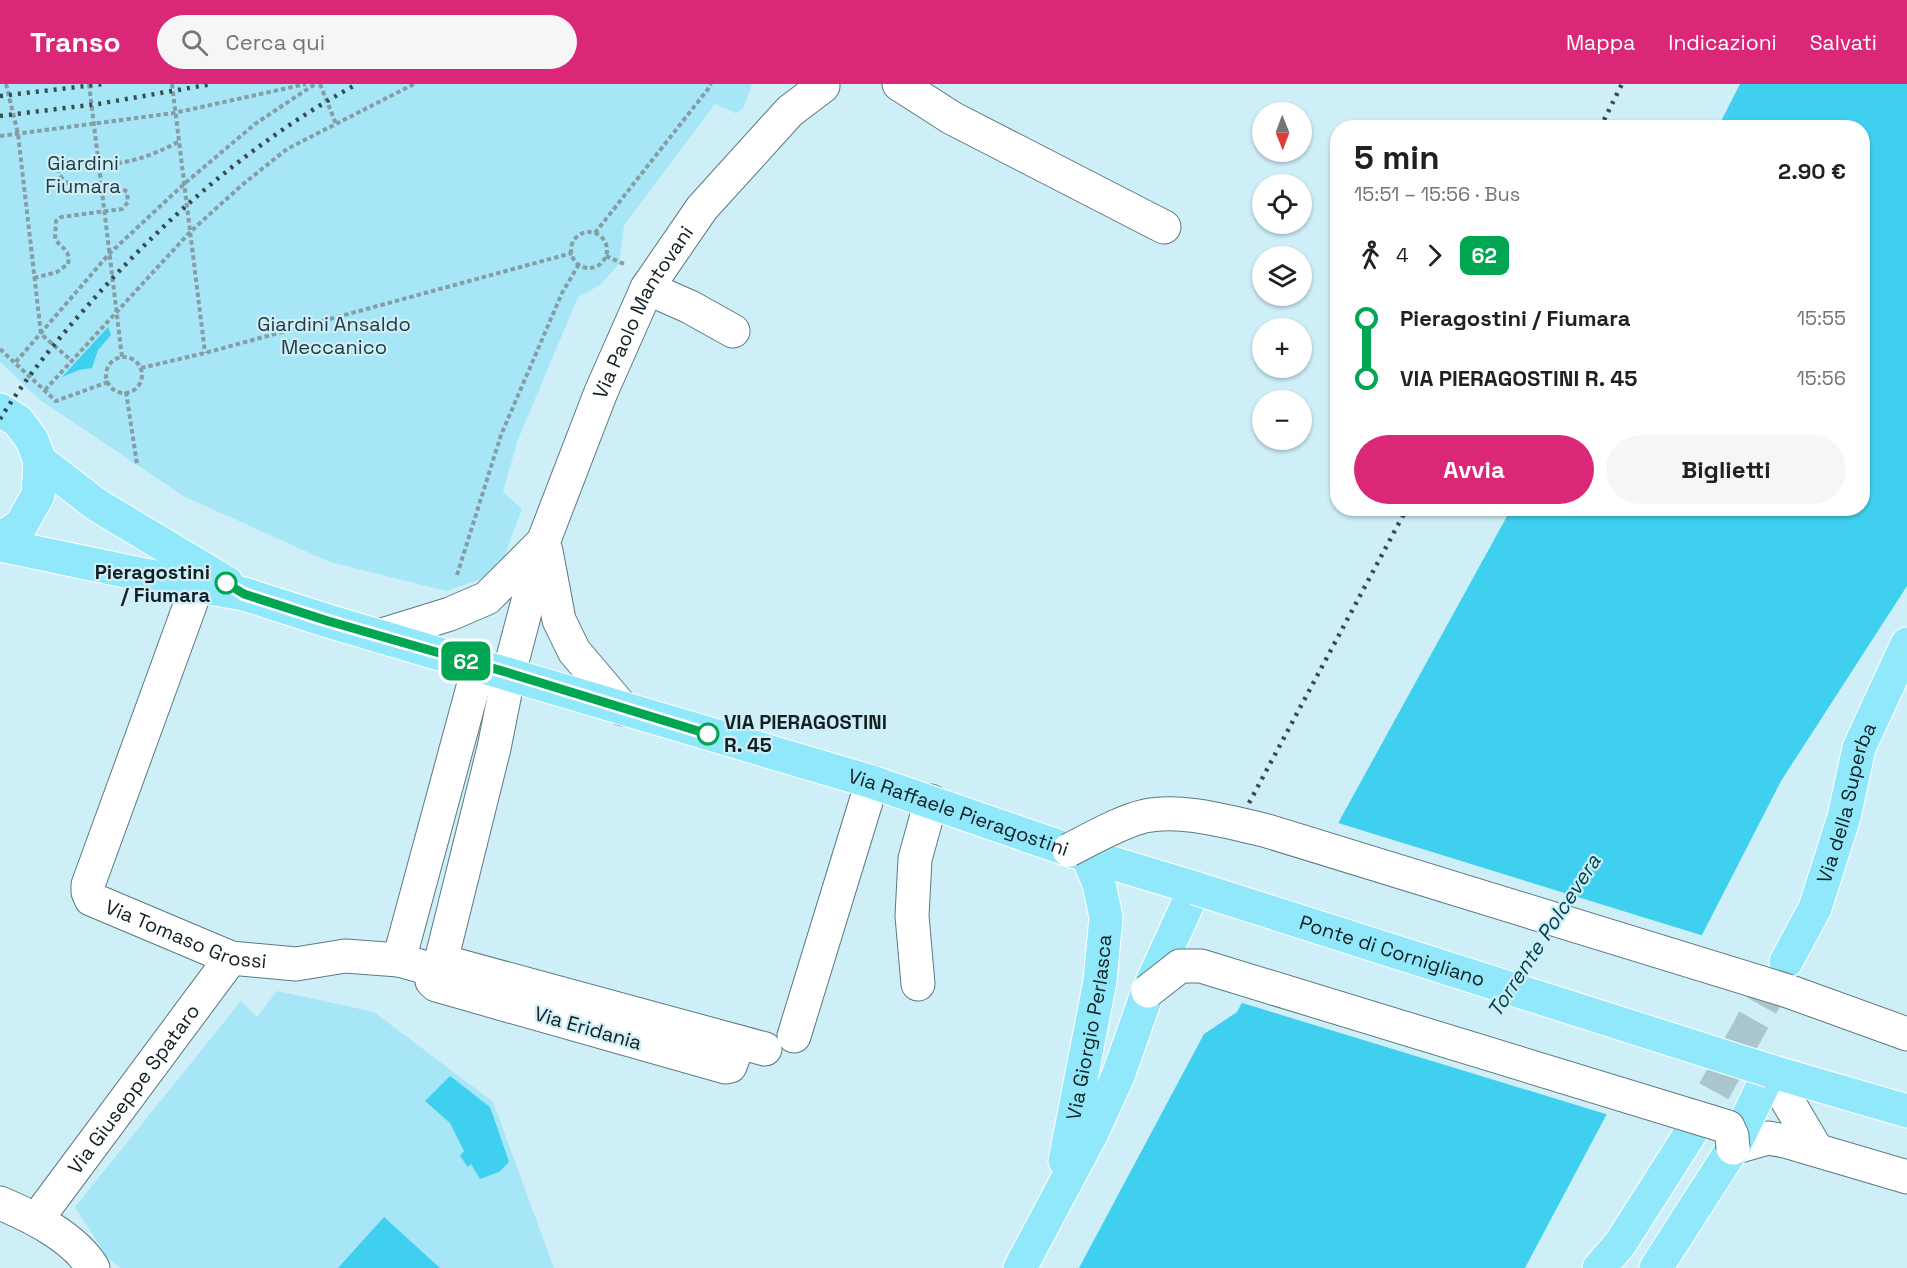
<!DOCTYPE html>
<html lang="it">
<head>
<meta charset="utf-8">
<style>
	:root { --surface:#fff; --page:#f6f6f6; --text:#202124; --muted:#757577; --accent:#db2777 }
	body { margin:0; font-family:"Space Grotesk",sans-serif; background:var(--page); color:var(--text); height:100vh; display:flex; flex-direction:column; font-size:22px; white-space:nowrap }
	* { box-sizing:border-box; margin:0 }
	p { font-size:20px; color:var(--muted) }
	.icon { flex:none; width:33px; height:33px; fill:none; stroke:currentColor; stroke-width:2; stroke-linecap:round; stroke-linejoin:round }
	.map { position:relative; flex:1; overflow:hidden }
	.sheet { position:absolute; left:1330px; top:36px; width:540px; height:396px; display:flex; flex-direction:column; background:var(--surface); border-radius:24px; box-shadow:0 2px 4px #0004 }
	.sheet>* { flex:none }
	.badge { padding:0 12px; border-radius:9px; font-size:21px; line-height:39px }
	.needle { width:39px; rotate:179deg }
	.tools { position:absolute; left:1252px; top:18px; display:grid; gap:12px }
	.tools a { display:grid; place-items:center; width:60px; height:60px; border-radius:50%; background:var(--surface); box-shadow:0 2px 4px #0004; font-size:30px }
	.map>.badge { position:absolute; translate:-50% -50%; box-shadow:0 0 0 3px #fff }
	.legs { display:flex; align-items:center; gap:9px; height:66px; padding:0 24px; font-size:20px }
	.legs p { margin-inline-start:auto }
	.head { display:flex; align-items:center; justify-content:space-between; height:102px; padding:0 24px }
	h1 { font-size:33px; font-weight:700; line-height:45px }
	.button { display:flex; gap:12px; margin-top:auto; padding:12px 24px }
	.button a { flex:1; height:69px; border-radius:36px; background:var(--accent); color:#fff; font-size:24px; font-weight:700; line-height:69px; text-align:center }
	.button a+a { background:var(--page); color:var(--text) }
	ul { padding:0 24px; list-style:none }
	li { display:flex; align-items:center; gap:21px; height:60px; font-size:22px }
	li i { display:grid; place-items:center; width:9px; height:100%; margin:0 8px; background:currentColor }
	li i::after { content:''; width:15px; height:15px; margin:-8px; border:4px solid; border-radius:50%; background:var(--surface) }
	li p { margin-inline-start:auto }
	li:first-child i { background:linear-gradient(#0000 50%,currentColor 0) }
	li:last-child i { background:linear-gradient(currentColor 50%,#0000 0) }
	header { display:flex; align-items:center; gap:36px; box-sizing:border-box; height:84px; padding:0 30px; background:var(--accent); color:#fff }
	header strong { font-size:28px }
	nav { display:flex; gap:33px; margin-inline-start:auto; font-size:21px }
	.search { width:420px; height:54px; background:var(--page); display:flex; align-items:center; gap:15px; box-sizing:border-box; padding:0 21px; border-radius:33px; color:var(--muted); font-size:22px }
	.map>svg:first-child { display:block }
	.green { fill:#a6e6f7 }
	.water { fill:#40d0ef }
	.pier { fill:#ceeff8 }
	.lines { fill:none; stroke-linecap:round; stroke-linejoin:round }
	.major-tunnel { stroke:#a9c5cd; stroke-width:33; stroke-dasharray:33 16; stroke-linecap:butt }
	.minor-casing { stroke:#5b7981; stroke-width:35 }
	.major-casing { stroke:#fff; stroke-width:35 }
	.path { stroke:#859ea5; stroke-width:4; stroke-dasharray:4.5 3; stroke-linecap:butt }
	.minor { stroke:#fff; stroke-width:33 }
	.major { stroke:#91e8fb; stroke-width:33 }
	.rail { stroke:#3a4b4f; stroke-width:4.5; stroke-dasharray:3 6; stroke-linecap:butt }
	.minor-bridge-casing { stroke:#5b7981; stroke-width:35; stroke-linecap:butt }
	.major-bridge-casing { stroke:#fff; stroke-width:35; stroke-linecap:butt }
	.minor-bridge { stroke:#fff; stroke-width:33 }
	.major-bridge { stroke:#91e8fb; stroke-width:33 }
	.line-1-casing { stroke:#fff; stroke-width:14 }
	.line-1 { stroke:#00a651; stroke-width:9 }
	.stop-1-dot { fill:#fff; stroke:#00a651; stroke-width:3 }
	.labels { text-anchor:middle; stroke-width:4.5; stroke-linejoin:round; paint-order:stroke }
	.park-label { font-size:20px; fill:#233a40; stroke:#ceeff8 }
	.street-label { font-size:20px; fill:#131f22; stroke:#ceeff8 }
	.stop-label { font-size:20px; font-weight:bold; fill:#131f22; stroke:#ceeff8; text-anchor:end }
	.water-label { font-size:21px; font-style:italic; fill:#00434f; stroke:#ceeff8 }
</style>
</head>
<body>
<header>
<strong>Transo</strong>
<div class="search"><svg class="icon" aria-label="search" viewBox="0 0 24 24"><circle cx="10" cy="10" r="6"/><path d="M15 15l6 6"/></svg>Cerca qui</div>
<nav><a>Mappa</a><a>Indicazioni</a><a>Salvati</a></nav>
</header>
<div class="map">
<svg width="1907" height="1184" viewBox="0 0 1907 1184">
	<rect width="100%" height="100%" fill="#ceeff8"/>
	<g class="green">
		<polygon points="0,0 752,0 743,25 735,29 715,20 624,141 619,180 600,201 578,213 517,358 503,408 522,425 498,489 446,507 330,478 185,413 40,316 0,278"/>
		<polygon points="277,907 374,928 493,1018 554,1184 120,1184 107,1173 75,1123 241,917 257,933"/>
	</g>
	<g class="water">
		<polygon points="1740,0 1907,0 1907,502 1781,697 1703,849 1525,1184 1079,1184 1204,950 1237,928 1342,732 1511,425 1863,424 1863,44 1718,43"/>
		<polygon points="108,243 111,251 98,266 92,284 79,286 62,293"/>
		<polygon points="450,992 490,1023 509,1078 499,1088 480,1095 471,1080 468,1083 460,1072 464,1067 450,1039 425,1017"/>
		<polygon points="384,1133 440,1184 338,1184"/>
	</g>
	<polygon class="pier" points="1335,738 1704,852 1609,1031 1239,918"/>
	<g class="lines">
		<polyline class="major-tunnel" points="1690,1050 1786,878"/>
		<g class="minor-casing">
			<g id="minor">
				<polyline points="899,0 952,34 1164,143"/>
				<polyline points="647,204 690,223 733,247"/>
				<polyline points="546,467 559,536 574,567 623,625"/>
				<path id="s1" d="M197,502L88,801V808L91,815L231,874L296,880L345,872L399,876L434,886"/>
				<polyline points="379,552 450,530 487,514 543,458"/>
				<polyline points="399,876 479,581"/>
				<polyline points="441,877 765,965"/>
				<polyline points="918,900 912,832 915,775 931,717"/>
				<polyline points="1788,907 1907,950"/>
				<polyline points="794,952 872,698"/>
				<path id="s2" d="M739,958L730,982L725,983L436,901L432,897C433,888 434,882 441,877L494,664L509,589L544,456L601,308L647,204L702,124L790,27L823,2"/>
				<polyline points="1770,987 1816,1065"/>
				<polyline points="1733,1064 1768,1054 1785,1057 1907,1093"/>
				<path d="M0,1119C33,1133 74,1153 93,1184"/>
				<path id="s3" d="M37,1135L231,874"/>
			</g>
		</g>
		<g class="major-casing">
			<g id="major">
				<polyline points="0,326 18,337 32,356 40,377 38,411 21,441 0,455"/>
				<polyline points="40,377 97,421 227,499"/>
				<path id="s4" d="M0,461L197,502L244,510L328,537L872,698L1069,766L1195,804L1148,907L1118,992L1092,1049L1020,1184"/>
				<path id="s5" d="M1786,878L1815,824L1844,733L1859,664L1907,560"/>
				<path id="s6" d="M1065,1077L1100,897L1106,833L1099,800L1087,770"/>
				<polyline points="1599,1184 1620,1160 1690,1050"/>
				<polyline points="1656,1184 1733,1064 1770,987 1907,1027"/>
			</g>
		</g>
		<g class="path">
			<polyline points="6,0 18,50 41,250 72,277"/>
			<polyline points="89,0 122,273"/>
			<polyline points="172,0 205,269"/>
			<polyline points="320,0 336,40"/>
			<polyline points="0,52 174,29 306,0"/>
			<circle cx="589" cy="166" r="18"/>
			<polyline points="595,149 708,5 711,0"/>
			<polyline points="606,172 624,180"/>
			<path d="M34,194L57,188L68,180C71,166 62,165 55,155L56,137L61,133L122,125L128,118L127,108L123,105C103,102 78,112 62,94C57,88 58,83 63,77C73,76 85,80 96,80C127,81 151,72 178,58"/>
			<polyline points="0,265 15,279"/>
			<circle cx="124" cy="291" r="18"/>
			<polyline points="141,284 205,269 572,169"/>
			<polyline points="108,298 56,317 15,279 109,170 184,100 255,40 315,0"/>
			<polyline points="45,306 190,148 242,101 287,65 414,0"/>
			<polyline points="126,308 137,380"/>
			<polyline points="457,491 501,351 562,209 579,180"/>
		</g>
		<use href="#minor" class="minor"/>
		<use href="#major" class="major"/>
		<g class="rail">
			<polyline points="0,12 103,0"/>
			<polyline points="0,32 98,20 212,0"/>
			<polyline points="1600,44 1622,0"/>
			<path d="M0,335C28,290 63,249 99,209C174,126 258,54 357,0"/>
			<polyline points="1249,719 1407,424"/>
		</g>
		<g class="minor-bridge-casing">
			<g id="minor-bridge">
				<path d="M1069,766C1091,755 1122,737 1145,732C1181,724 1228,738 1264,746L1788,907"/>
				<polyline points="1148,907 1180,882 1201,882 1728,1043 1732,1052 1733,1064"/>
			</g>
		</g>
		<g class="major-bridge-casing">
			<g id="major-bridge">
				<path id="s7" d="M1195,804L1770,987"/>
			</g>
		</g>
		<use href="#minor-bridge" class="minor-bridge"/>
		<use href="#major-bridge" class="major-bridge"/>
	</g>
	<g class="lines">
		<g class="line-1-casing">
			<polyline id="line-1" points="226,499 244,510 328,537 509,589 708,650"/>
		</g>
		<use href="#line-1" class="line-1"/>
	</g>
	<g class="stop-1-dot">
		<circle cx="226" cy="499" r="10"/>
		<circle cx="708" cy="650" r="10"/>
	</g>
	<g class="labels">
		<g class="park-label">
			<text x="83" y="86">Giardini<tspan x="83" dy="23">Fiumara</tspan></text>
			<text x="334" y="247">Giardini Ansaldo<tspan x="334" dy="23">Meccanico</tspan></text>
		</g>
		<g class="street-label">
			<text dy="7" stroke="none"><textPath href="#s2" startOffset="1042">Via Paolo Mantovani</textPath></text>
			<text dy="7" stroke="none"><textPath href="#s5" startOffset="171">Via della Superba</textPath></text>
			<text dy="7" stroke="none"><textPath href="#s4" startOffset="996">Via Raffaele Pieragostini</textPath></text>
			<text dy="7" stroke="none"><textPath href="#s1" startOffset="435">Via Tomaso Grossi</textPath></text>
			<text dy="7" stroke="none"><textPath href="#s7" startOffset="207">Ponte di Cornigliano</textPath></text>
			<text dy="7" stroke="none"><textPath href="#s6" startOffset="136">Via Giorgio Perlasca</textPath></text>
			<text transform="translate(588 944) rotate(16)" y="7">Via Eridania</text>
			<text dy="7" stroke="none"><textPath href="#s3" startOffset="162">Via Giuseppe Spataro</textPath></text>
		</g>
		<g class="stop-label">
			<text x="210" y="495">Pieragostini<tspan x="210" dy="23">/ Fiumara</tspan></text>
			<text x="724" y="645" text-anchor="start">VIA PIERAGOSTINI<tspan x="724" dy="23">R. 45</tspan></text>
		</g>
		<g class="water-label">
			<text transform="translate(1544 852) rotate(-57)" y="7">Torrente Polcevera</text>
		</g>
	</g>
</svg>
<div class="tools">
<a><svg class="needle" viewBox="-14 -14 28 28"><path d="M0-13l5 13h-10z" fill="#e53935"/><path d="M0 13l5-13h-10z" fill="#757577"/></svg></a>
<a><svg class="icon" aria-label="locate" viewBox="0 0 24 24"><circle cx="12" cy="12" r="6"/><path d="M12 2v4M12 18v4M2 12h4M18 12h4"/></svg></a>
<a><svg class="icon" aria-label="layers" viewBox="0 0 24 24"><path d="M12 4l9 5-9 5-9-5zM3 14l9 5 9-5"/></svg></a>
<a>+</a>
<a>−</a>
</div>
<b class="badge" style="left:466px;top:577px;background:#00a651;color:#fff">62</b>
<section class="sheet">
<div class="head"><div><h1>5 min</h1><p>15:51 – 15:56 · Bus</p></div><b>2.90 €</b></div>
<div class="legs"><svg class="icon" aria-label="walk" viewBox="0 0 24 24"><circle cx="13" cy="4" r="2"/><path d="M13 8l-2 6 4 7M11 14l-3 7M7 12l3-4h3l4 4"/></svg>4<svg class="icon" aria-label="forward" viewBox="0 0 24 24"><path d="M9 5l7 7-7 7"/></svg><b class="badge" style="background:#00a651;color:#fff">62</b></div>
<ul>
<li><i style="color:#00a651"></i><b>Pieragostini / Fiumara</b><p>15:55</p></li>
<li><i style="color:#00a651"></i><b>VIA PIERAGOSTINI R. 45</b><p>15:56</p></li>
</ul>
<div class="button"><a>Avvia</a><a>Biglietti</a></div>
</section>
</div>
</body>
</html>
